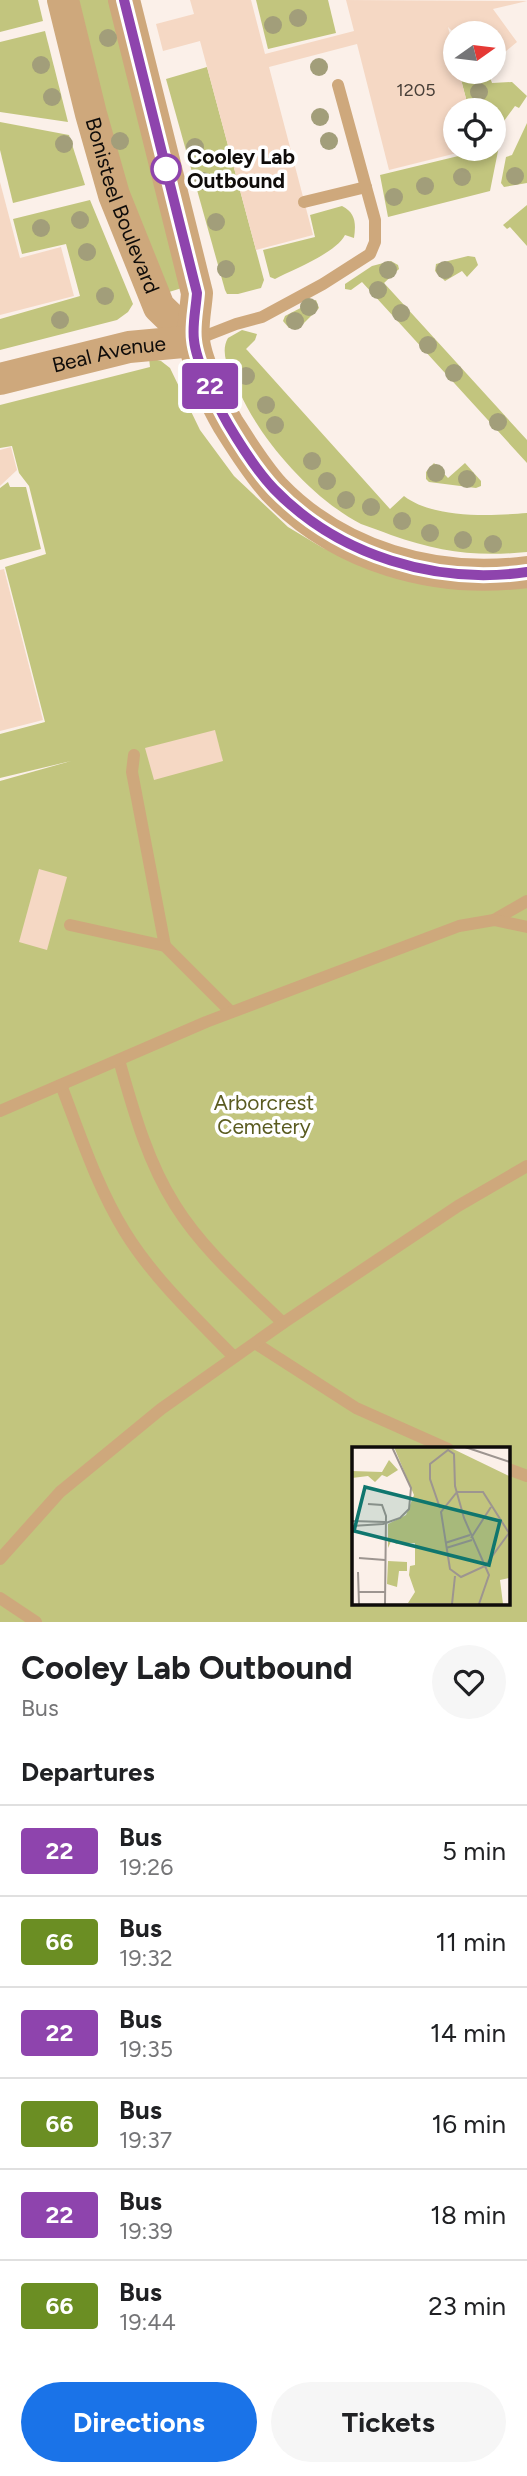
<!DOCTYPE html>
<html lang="en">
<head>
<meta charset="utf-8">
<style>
	:root { --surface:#fff; --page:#f6f6f6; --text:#202124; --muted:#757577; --line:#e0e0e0; --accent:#1a73e8 }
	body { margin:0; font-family:Figtree,sans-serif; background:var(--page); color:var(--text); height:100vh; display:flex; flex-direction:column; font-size:26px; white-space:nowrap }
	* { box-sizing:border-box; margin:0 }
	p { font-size:23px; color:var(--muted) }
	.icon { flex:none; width:38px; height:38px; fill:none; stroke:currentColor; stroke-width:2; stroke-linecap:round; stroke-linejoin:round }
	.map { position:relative; height:1622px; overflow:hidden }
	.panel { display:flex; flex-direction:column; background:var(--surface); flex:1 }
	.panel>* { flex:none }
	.badge { padding:0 14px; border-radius:5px; font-size:24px; line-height:46px }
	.needle { width:46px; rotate:76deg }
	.controls { position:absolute; left:443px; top:21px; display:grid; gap:14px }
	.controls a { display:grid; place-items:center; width:63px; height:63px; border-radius:50%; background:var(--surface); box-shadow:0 4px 10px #0003; font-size:35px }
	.map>.badge { position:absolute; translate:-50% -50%; box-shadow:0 0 0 4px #fff }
	h2 { padding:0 21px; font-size:26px; line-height:63px }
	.round { display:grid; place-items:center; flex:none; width:74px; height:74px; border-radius:37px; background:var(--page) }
	.overview { display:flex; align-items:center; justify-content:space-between; height:119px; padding:0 21px }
	h1 { font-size:33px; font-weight:700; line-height:52px }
	.action { display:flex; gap:14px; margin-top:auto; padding:14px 21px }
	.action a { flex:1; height:80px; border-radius:42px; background:var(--accent); color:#fff; font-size:28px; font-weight:700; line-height:80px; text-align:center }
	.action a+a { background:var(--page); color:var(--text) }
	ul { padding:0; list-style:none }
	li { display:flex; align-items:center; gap:21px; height:91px; padding:0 21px; border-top:2px solid var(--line) }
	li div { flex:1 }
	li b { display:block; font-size:26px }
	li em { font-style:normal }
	li .badge { min-width:77px; font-weight:700; text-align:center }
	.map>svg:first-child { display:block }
	.green { fill:#c2c57e; fill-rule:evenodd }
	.building { fill:#f5d8c4 }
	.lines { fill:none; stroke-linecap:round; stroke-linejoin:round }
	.service { stroke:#cea87c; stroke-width:12 }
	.tertiary { stroke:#cea87c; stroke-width:32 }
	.tree { fill:#a29e7a }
	.line-casing { stroke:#fff; stroke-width:16 }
	.line { stroke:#8e44ad; stroke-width:10 }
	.stop-dot { fill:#fff; stroke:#8e44ad; stroke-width:3.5 }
	.labels { text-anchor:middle; stroke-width:7; stroke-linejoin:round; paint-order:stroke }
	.number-label { font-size:18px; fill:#483f38 }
	.stop-label { font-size:21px; font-weight:bold; fill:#0f0c0a; stroke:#fff; text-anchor:start }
	.street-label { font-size:21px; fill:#0f0c0a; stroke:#fff }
	.park-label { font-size:21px; fill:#5a5b20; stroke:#fff }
	.inset-road { fill:none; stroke:#9d9590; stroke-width:2 }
	.view { fill:#0f766e; fill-opacity:0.15; stroke:#0f766e; stroke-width:3.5 }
	.inset-edge { fill:none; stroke:#0f0c0a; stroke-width:3.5 }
</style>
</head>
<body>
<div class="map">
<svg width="527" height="1622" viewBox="0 0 527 1622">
	<rect width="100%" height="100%" fill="#fbf0e9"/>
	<g class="green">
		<polygon points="0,0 38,0 43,21 0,32"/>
		<polygon points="75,0 110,0 182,288 169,292 123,181"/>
		<polygon points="256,0 328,0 336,33 268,49"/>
		<polygon points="45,31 68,122 0,112 0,42"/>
		<polygon points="207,67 264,280 261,288 238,294 227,294 225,290 166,79"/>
		<polygon points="459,72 488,72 492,83 512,82 527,96 519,108 515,106 504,121 490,191 388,217 380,175 479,151 479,149 494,149 494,110 469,110"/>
		<polygon points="0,122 69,135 85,185 13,203 0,150"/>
		<polygon points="527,123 527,183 504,187 501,183 506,157 512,155"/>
		<polygon points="90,200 133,304 128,312 117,320 0,350 0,319 80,296 66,244 22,254 13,219"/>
		<polygon points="527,205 527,246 510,227 507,229 503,225"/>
		<path d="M342,206C356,213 356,224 354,238L345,235C336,253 294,269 275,279L270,277L263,250L315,237L310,215Z"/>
		<polygon points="468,256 475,257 478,265 467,277 462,271 445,281 435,271 436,264"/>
		<polygon points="391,261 398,265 399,269 384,283 527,440 527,463 362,282 351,290 345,289 345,284 372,266"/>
		<polygon points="316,300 319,308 299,328 289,328 283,321 285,316"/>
		<path d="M242,330L257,334L255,340L246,349L248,351L390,509L404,496C434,519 491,516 527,513V552C476,557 439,552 391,535C382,531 371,528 361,524C313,499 262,442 240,393C233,377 218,355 228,338Z"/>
		<path d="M149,358L161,361L170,368L200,430L234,476L288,527L323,548L403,580L527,585V1622H0V781L71,761L0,778V734L45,722L5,567L46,554L29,486L19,473L12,446L0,448V405L150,367ZM354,1449H508V1603H354Z"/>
		<polygon points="434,463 448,478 465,463 481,481 481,486 476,488 429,482 426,479 426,472"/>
		<polygon points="8,482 10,487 26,487 41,549 0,560 0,488"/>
	</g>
	<g class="building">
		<polygon points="190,0 251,0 265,54 354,31 346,0 527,1 493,9 517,42 494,61 494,33 454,33 448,27 455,54 455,72 459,72 469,110 455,110 455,149 469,150 389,170 357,44 269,67 313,235 256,250 200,41 163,51 156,24 194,14"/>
		<polygon points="0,182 20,258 61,247 74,296 0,315"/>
		<polygon points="11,447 17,470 0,486 0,450"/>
		<polygon points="4,569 43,720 0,731 0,570"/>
		<polygon points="215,730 223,761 154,780 145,748"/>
		<polygon points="39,869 67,877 47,950 19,942"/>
	</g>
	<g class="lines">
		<g class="service">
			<polyline points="304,202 366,187"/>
			<polyline points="195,340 236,324 262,317 323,284 370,254 375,242 375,220 338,85"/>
			<polyline points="134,755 132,772 165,946"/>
			<polyline points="494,920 527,901"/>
			<polyline points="70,925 165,946 231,1012"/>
			<path d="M119,1060C133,1109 147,1161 175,1205C203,1250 245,1286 283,1323"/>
			<path d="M61,1085C80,1134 97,1187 125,1232C154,1279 196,1318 234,1357"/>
			<polyline points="0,1111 206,1022 459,926 494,920 527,927"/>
			<polyline points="255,1343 356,1408 448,1449"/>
			<polyline points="508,1469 527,1476"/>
			<polyline points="0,1559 60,1492 161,1409 283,1323 458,1206 527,1166"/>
			<polyline points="0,1598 36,1622"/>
		</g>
		<g class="tertiary">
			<path id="s1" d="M63,0L91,114L114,195L159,307L194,341"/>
			<path d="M124,0L197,293C196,308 192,325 194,340C196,362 217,405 228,424C242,446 256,469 274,489C339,557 435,584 527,572"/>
			<path id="s2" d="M0,379L129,347L194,341"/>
		</g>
	</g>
	<g class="tree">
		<circle cx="298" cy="18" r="9"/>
		<circle cx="273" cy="25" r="9"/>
		<circle cx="108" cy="38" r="9"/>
		<circle cx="41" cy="65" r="9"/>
		<circle cx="319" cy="67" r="9"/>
		<circle cx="479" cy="92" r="9"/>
		<circle cx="52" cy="97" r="9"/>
		<circle cx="320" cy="117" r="9"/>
		<circle cx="120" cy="141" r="9"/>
		<circle cx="329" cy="141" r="9"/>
		<circle cx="64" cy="144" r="9"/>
		<circle cx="195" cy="147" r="9"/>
		<circle cx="515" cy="176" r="9"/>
		<circle cx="462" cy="177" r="9"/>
		<circle cx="203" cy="181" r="9"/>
		<circle cx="425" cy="186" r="9"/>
		<circle cx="394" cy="197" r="9"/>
		<circle cx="80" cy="220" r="9"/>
		<circle cx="216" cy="222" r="9"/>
		<circle cx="41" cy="228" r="9"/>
		<circle cx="87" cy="252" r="9"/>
		<circle cx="226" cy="269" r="9"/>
		<circle cx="388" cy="270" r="9"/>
		<circle cx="445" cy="270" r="9"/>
		<circle cx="378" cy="290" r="9"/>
		<circle cx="105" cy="296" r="9"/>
		<circle cx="309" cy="307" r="9"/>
		<circle cx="401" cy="313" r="9"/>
		<circle cx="60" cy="320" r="9"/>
		<circle cx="295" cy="321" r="9"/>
		<circle cx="428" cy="345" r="9"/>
		<circle cx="454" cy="373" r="9"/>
		<circle cx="246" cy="376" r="9"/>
		<circle cx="266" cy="405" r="9"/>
		<circle cx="498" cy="422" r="9"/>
		<circle cx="275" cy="425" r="9"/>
		<circle cx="312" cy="461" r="9"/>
		<circle cx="436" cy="473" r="9"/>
		<circle cx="467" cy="479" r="9"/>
		<circle cx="327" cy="481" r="9"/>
		<circle cx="346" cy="500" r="9"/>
		<circle cx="371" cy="507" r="9"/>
		<circle cx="402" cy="521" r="9"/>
		<circle cx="430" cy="533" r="9"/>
		<circle cx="463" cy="540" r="9"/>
		<circle cx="493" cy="544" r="9"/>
	</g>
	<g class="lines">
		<g class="line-casing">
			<path id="line" d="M124,0L197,293C196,308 192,325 194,340C196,362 217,405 228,424C241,446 256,470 274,489C339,556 436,585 527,572"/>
		</g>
		<use href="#line" class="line"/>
	</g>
	<circle class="stop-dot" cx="166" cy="169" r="14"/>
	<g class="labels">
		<g class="number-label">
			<text x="416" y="96">1205</text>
		</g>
		<g class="stop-label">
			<text x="187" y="164">Cooley Lab<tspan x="187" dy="24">Outbound</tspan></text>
		</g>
		<g class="street-label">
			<text dy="7" stroke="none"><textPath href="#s1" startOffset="214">Bonisteel Boulevard</textPath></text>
			<text dy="7" stroke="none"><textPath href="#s2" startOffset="112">Beal Avenue</textPath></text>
		</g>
		<g class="park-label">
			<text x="264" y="1110">Arborcrest<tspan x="264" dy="24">Cemetery</tspan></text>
		</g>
	</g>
	<g transform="translate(352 1447)">
		<rect width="158" height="158" fill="#fbf0e9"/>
		<path d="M42,0H97L157,29V131L148,133L151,157L56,156L63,145L57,128L58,119L63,118V96L44,97L40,92L36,101V77L54,68L62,48ZM37,13L46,23L35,30L30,28L23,35L16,29L0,31V24L30,25ZM36,114L55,115V124H47L45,140L35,137Z" fill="#c2c57e"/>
		<path class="inset-road" d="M113,0L158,15M105,45H131L157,86L133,119L109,130L98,122L89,65ZM16,57L30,58L34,69L33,157M88,61L78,32V17L96,3L102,7L103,39L112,71L137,128L127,157M0,74L33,75M0,79L31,77L48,71L57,62L59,41L40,0M119,91L139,60M93,96L118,88M94,101L120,93M7,111L33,113M6,125L7,157M7,145H33M100,157L103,129"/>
		<path class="view" d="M13,40L148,74L137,118L2,84Z"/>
		<rect width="158" height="158" class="inset-edge"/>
	</g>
</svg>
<div class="controls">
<a><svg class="needle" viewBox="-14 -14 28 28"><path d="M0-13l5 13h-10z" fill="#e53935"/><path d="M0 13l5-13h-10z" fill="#757577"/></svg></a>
<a><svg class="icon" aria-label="locate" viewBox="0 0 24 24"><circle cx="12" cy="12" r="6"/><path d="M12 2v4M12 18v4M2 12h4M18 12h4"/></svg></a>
</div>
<b class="badge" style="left:210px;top:386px;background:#8e44ad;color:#fff">22</b>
</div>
<section class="panel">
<div class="overview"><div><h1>Cooley Lab Outbound</h1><p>Bus</p></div><a class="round"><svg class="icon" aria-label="heart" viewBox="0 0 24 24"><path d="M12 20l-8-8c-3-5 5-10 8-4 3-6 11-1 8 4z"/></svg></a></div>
<h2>Departures</h2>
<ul>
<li><span class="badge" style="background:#8e44ad;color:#fff">22</span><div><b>Bus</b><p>19:26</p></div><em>5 min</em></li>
<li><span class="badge" style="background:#6b8e23;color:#fff">66</span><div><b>Bus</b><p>19:32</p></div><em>11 min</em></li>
<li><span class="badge" style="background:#8e44ad;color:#fff">22</span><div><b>Bus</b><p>19:35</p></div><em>14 min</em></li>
<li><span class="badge" style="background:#6b8e23;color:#fff">66</span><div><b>Bus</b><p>19:37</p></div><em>16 min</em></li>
<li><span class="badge" style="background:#8e44ad;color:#fff">22</span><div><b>Bus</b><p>19:39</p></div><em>18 min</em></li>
<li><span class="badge" style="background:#6b8e23;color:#fff">66</span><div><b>Bus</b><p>19:44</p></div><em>23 min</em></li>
</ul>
<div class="action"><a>Directions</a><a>Tickets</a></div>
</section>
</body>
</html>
